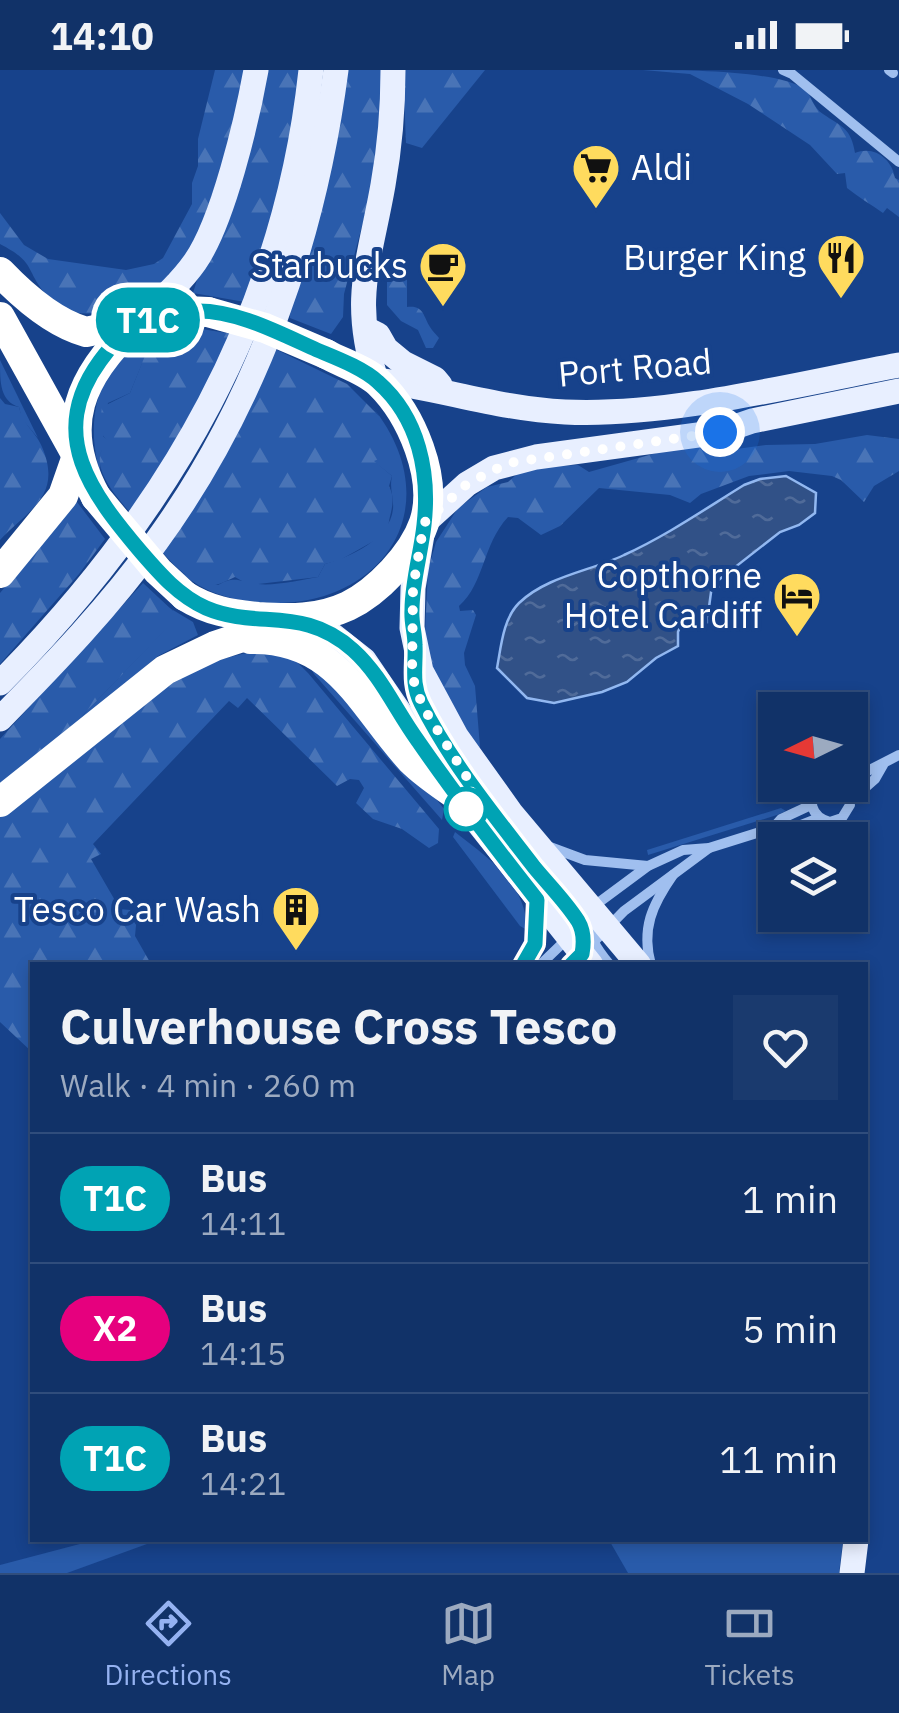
<!DOCTYPE html>
<html lang="en">
<head>
<meta charset="utf-8">
<style>
	:root { --surface:#113268; --page:#1a3a6e; --text:#f1f3f6; --muted:#9caac0; --line:#304d7c; --accent:#95b2f1 }
	body { margin:0; font-family:"IBM Plex Sans",sans-serif; background:var(--page); color:var(--text); height:100vh; display:flex; flex-direction:column; font-size:38px; white-space:nowrap }
	* { box-sizing:border-box; margin:0 }
	p { font-size:32px; color:var(--muted) }
	.icon { flex:none; width:55px; height:55px; fill:none; stroke:currentColor; stroke-width:2; stroke-linecap:round; stroke-linejoin:round }
	.map { position:relative; flex:1; overflow:hidden }
	.details { position:absolute; left:30px; top:892px; width:838px; height:580px; display:flex; flex-direction:column; background:var(--surface); border-radius:0px; box-shadow:0 5px 15px #0003,0 0 0 2px var(--line) }
	.details>* { flex:none }
	.badge { padding:0 20px; border-radius:32px; font-size:35px; line-height:65px }
	.needle { width:65px; rotate:265deg }
	.buttons { position:absolute; left:758px; top:622px; display:grid; gap:20px }
	.buttons a { display:grid; place-items:center; width:110px; height:110px; border-radius:0px; background:var(--surface); box-shadow:0 5px 15px #0003,0 0 0 2px var(--line); font-size:50px }
	.you { position:absolute; width:50px; height:50px; margin:-25px; border:8px solid #fff; border-radius:50%; background:#1a73e8; box-shadow:0 0 0 15px #1a73e833 }
	.map>.badge { position:absolute; translate:-50% -50%; box-shadow:0 0 0 5px #fff }
	.round { display:grid; place-items:center; flex:none; width:105px; height:105px; border-radius:0px; background:var(--page) }
	.summary { display:flex; align-items:center; justify-content:space-between; height:170px; padding:0 30px }
	h1 { font-size:48px; font-weight:700; line-height:75px }
	ul { padding:0; list-style:none }
	li { display:flex; align-items:center; gap:30px; height:130px; padding:0 30px; border-top:2px solid var(--line) }
	li div { flex:1 }
	li b { display:block; font-size:38px }
	li em { font-style:normal }
	li .badge { min-width:110px; font-weight:700; text-align:center }
	.status { display:flex; justify-content:space-between; align-items:center; height:70px; padding:0 50px; background:var(--surface); direction:ltr }
	.status svg { height:28px; fill:currentColor }
	.tab-bar { display:flex; justify-content:space-around; align-items:center; height:140px; border-top:2px solid var(--line); background:var(--surface); font-size:28px; color:var(--muted) }
	.tab-bar a { display:grid; justify-items:center; gap:5px }
	.tab-bar .on { color:var(--accent) }
	.map>svg:first-child { display:block }
	.green { fill:#295baa }
	.forest { fill:url(#forest-firs) }
	.water { fill:url(#water-ripples); stroke:#92b8f1; stroke-width:2.5 }
	.lines { fill:none; stroke-linecap:round; stroke-linejoin:round }
	.street { stroke:#a0bfef; stroke-width:10 }
	.primary { stroke:#e8efff; stroke-width:25 }
	.highway { stroke:#fff; stroke-width:30 }
	.highway-bridge { stroke:#fff; stroke-width:30 }
	.line-casing { stroke:#fff; stroke-width:22 }
	.line { stroke:#00a3b4; stroke-width:15 }
	.walk { stroke:#fff; stroke-width:10; stroke-dasharray:0 18 }
	.stop-dot { fill:#fff; stroke:#00a3b4; stroke-width:5 }
	.labels { text-anchor:middle; stroke-width:8; stroke-linejoin:round; paint-order:stroke }
	.poi-label { font-size:35px; fill:#fff; stroke:#17428b; text-anchor:end }
	.street-label { font-size:35px; fill:#fff; stroke:#17428b }
</style>
</head>
<body>
<div class="status"><b>14:10</b><svg viewBox="0 0 49 12"><path d="M0 12V9h3v3zM5 12V6h3v6zM10 12V3h3v9zM15 12V0h3v12zM26 1h20v11H26zM47 4h2v5h-2z"/></svg></div>
<div class="map">
<svg width="899" height="1503" viewBox="0 0 899 1503">
	<defs>
		<pattern id="forest-firs" width="22" height="20" patternUnits="userSpaceOnUse" patternTransform="scale(2.5)"><rect width="22" height="20" fill="#295baa"/><path d="M5 1l3.5 6h-7zM16 11l3.5 6h-7z" fill="#4974b7"/></pattern>
		<pattern id="water-ripples" width="26" height="14" patternUnits="userSpaceOnUse" patternTransform="scale(2.5)"><rect width="26" height="14" fill="#315187"/><path d="M2 4q2-2 4 0t4 0M15 11q2-2 4 0t4 0" fill="none" stroke="#506b99"/></pattern>
	</defs>
	<rect width="100%" height="100%" fill="#17428b"/>
	<g class="green">
		<path d="M165,262L160,279L146,284L130,323L108,333L103,366L108,371L101,382L100,402C83,341 101,284 165,262Z"/>
		<path d="M0,290L38,368L22,349L19,337C0,331 0,313 0,290Z"/>
		<path d="M371,335C455,438 379,545 255,532C222,528 195,519 173,494L184,504L218,515C235,505 241,512 258,514C275,516 301,510 318,507L325,494C350,487 390,469 393,439C394,427 389,419 392,406L373,391L379,387V346Z"/>
		<polygon points="168,537 193,552 198,565 158,586 82,650 83,645 173,551 173,541"/>
		<polygon points="318,590 368,642 444,739 442,750 314,604 312,600"/>
		<polygon points="781,738 786,741 777,745 648,785 647,780"/>
		<path d="M455,762C488,788 526,812 527,860L520,856L453,767Z"/>
		<polygon points="95,1470 158,1470 67,1503 0,1503 0,1495"/>
		<polygon points="609,1470 843,1470 839,1503 628,1503"/>
	</g>
	<g class="forest">
		<path d="M215,0H248L237,52L195,174L173,203L168,204L169,210C139,233 79,263 47,226C24,199 37,193 0,174V143L24,175L48,189L126,200L154,194L163,188L192,134V113L198,96V69Z"/>
		<polygon points="262,0 302,0 284,111 245,232 193,223"/>
		<polygon points="341,0 384,0 378,77 367,137 344,224 343,247 331,264 290,248 289,239"/>
		<polygon points="403,0 485,0 422,78 406,73"/>
		<path d="M643,0C682,0 776,0 805,19C812,26 813,38 823,44C842,57 851,58 855,83C874,75 892,89 895,108L899,110V147L887,138L883,143C872,135 858,127 847,118L845,103L837,104L810,75L748,34L690,4Z"/>
		<path d="M400,199L407,203V237C424,235 423,246 430,257C432,261 436,264 439,268L433,278H426L418,260L401,251L387,235V207Z"/>
		<path d="M189,257L233,264L193,346L132,445C116,425 86,396 107,371L99,360L102,337L130,323L146,283L160,279L165,262Z"/>
		<path d="M273,278L347,314L379,346V365L388,367L392,372L391,384L374,391L392,406L389,416C398,434 387,446 388,463L340,490L325,494L318,507L249,515L235,507C230,509 225,512 219,514C196,520 174,495 161,481Z"/>
		<path d="M0,328L5,334L19,337C23,355 36,362 42,377C63,426 28,440 0,470Z"/>
		<path d="M867,365L899,369V401L874,416L864,432L841,410L832,406L789,401L749,406L701,424L690,433L670,425L599,418L560,456L541,465L518,448L508,447C482,475 485,513 459,536L460,541L473,540L476,545L464,583L465,595L475,616L480,677L477,678L433,608L425,563L428,500L436,472L458,438L487,417L508,412L524,398L578,395L589,402L674,378L711,375L722,381L766,375L815,374Z"/>
		<polygon points="77,432 105,469 79,504 0,594 0,523"/>
		<polygon points="143,513 173,541 176,545 174,551 83,645 82,650 0,719 0,669"/>
		<path d="M260,581L295,590L308,603L439,759L438,773L429,778L402,759L373,749L356,733L364,718L359,710L350,709L337,716L247,628L238,638L229,631L93,774L101,784L91,789L120,839L130,840L136,855L135,866L151,894L156,892L159,895H32V982L0,952V746C76,683 156,595 260,581Z"/>
	</g>
	<path class="water" d="M786,406L816,423L815,443L799,455L780,462L716,512L718,516L712,515L707,552L683,549L678,562V576L656,588L627,612L602,622L554,633L527,628L497,598C501,577 503,549 519,533C547,506 591,501 624,485C666,466 705,439 744,415L760,409Z"/>
	<g class="lines">
		<g class="street">
			<polyline points="783,0 792,4 899,92"/>
			<polyline points="889,0 893,3"/>
			<path d="M413,604C423,672 534,797 580,853L583,878"/>
			<polyline points="850,710 899,685"/>
			<path d="M821,715C805,728 811,747 830,752L842,748L850,735L847,722L840,715"/>
			<polyline points="850,731 875,709 883,695"/>
			<polyline points="773,758 781,749 811,735"/>
			<polyline points="550,777 585,790 648,796"/>
			<polyline points="590,839 648,796 683,780 709,778 773,758 786,761 819,748"/>
			<path d="M590,843C587,866 596,878 610,895"/>
			<polyline points="523,895 535,874 537,834"/>
			<polyline points="540,895 568,868"/>
			<polyline points="571,895 624,841 709,778"/>
			<path d="M651,895C641,859 652,835 673,805"/>
		</g>
		<g class="primary">
			<path d="M393,0C393,39 390,76 383,115C369,194 351,229 376,310C440,318 500,339 565,342C669,347 796,314 899,295"/>
			<path d="M135,254C156,234 178,216 195,192C223,152 247,50 256,0"/>
			<polyline points="366,259 378,265 386,279 403,293 435,309 440,315"/>
			<polyline points="294,550 326,560 364,590 456,725 591,895"/>
			<path d="M0,613C170,442 285,243 311,0"/>
			<path d="M0,649C55,593 110,536 156,472C257,333 314,169 336,0"/>
			<polyline points="639,895 511,743 456,666 421,601 412,558 413,518 424,453 467,414 494,398 536,387 720,362 752,351 899,321"/>
			<polyline points="852,1503 856,1470"/>
		</g>
		<g class="highway">
			<path d="M0,202C23,226 53,253 86,262L185,241L208,242"/>
			<polyline points="0,247 76,384"/>
			<path d="M96,427C57,356 80,306 135,254"/>
			<polyline points="0,503 63,426 77,386"/>
			<path d="M185,526C209,541 230,544 258,547C289,549 318,550 348,536C377,522 413,485 424,453C439,408 411,344 379,313C366,300 342,293 326,284"/>
			<path d="M250,569C338,567 361,636 412,691C425,704 442,715 456,725"/>
			<polyline points="0,732 165,600 215,576 281,554"/>
		</g>
		<g class="highway-bridge">
			<polyline points="208,242 265,258 326,284"/>
			<polyline points="96,427 158,501 185,526"/>
		</g>
	</g>
	<g class="lines">
		<g class="line-casing">
			<path id="line" d="M523,895L535,874L537,830C496,778 456,726 418,671C396,641 381,605 353,580C303,535 258,560 206,538C179,526 160,504 141,482C92,424 46,365 100,291C125,256 150,242 194,241C235,239 281,264 317,280C336,288 363,298 378,312C419,348 430,403 424,455C421,483 412,512 412,540C411,552 415,563 415,575C416,597 411,613 421,633C451,693 494,745 534,797C548,814 566,832 578,851C584,861 584,873 582,884L571,895"/>
		</g>
		<use href="#line" class="line"/>
		<polyline class="walk" points="466,739 473,717 423,637 412,606 413,518 424,453 467,414 508,393 720,362"/>
	</g>
	<defs>
		<g id="supermarket-pin" transform="scale(2.5)"><path d="M0 17L-7.5 6A9.5 9.5 0 1 1 7.5 6Z" fill="#ffdb5e" stroke="#17428b"/><path d="M-6-5.5h2.5l.6 2H6L4.5 2H-2.5L-4.4-4H-6ZM-1.5 3.2a1.3 1.3 0 1 0 .1 0ZM3 3.2a1.3 1.3 0 1 0 .1 0Z" fill="#111"/></g>
		<g id="restaurant-pin" transform="scale(2.5)"><path d="M0 17L-7.5 6A9.5 9.5 0 1 1 7.5 6Z" fill="#ffdb5e" stroke="#17428b"/><path d="M-5-6h1v4h1v-4h1v4h1v-4h1v5L-1.5 .5V6h-2V.5L-5-1ZM5-6V6H3V1.5H1.5Q1.5-4 5-6Z" fill="#111"/></g>
		<g id="cafe-pin" transform="scale(2.5)"><path d="M0 17L-7.5 6A9.5 9.5 0 1 1 7.5 6Z" fill="#ffdb5e" stroke="#17428b"/><path d="M-5.5-4.5H6V0H3Q3 3.5 0 3.5H-2.5Q-5.5 3.5-5.5 0ZM3-3.2v2h1.7v-2ZM-6 4.5H4V6H-6Z" fill="#111"/></g>
		<g id="hotel-pin" transform="scale(2.5)"><path d="M0 17L-7.5 6A9.5 9.5 0 1 1 7.5 6Z" fill="#ffdb5e" stroke="#17428b"/><path d="M-6-4.5h1.5V1H6V5H4.5V3h-9V5H-6ZM-4 0a1.8 1.8 0 1 1 3.6 0ZM.5 0V-2.5h3Q6-2.5 6 0Z" fill="#111"/></g>
		<g id="building-pin" transform="scale(2.5)"><path d="M0 17L-7.5 6A9.5 9.5 0 1 1 7.5 6Z" fill="#ffdb5e" stroke="#17428b"/><path d="M-4-6H4V6H1V3H-1V6H-4ZM-2.5-4.3h1.7v1.8h-1.7ZM.8-4.3h1.7v1.8H.8ZM-2.5-1h1.7V.8h-1.7ZM.8-1h1.7V.8H.8Z" fill="#111"/></g>
	</defs>
	<g fill-rule="evenodd">
		<use href="#supermarket-pin" x="596" y="98"/>
		<use href="#restaurant-pin" x="841" y="188"/>
		<use href="#cafe-pin" x="443" y="196"/>
		<use href="#hotel-pin" x="797" y="526"/>
		<use href="#building-pin" x="296" y="840"/>
	</g>
	<circle class="stop-dot" cx="466" cy="739" r="20"/>
	<g class="labels">
		<g class="poi-label">
			<text x="631" y="110" text-anchor="start">Aldi</text>
			<text x="806" y="200">Burger King</text>
			<text x="408" y="208">Starbucks</text>
			<text x="762" y="518">Copthorne<tspan x="762" dy="40">Hotel Cardiff</tspan></text>
			<text x="261" y="852">Tesco Car Wash</text>
		</g>
		<g class="street-label">
			<text transform="translate(635 298) rotate(-5)" y="12">Port Road</text>
		</g>
	</g>
</svg>
<div class="buttons">
<a><svg class="needle" viewBox="-14 -14 28 28"><path d="M0-13l5 13h-10z" fill="#e53935"/><path d="M0 13l5-13h-10z" fill="#9caac0"/></svg></a>
<a><svg class="icon" aria-label="layers" viewBox="0 0 24 24"><path d="M12 4l9 5-9 5-9-5zM3 14l9 5 9-5"/></svg></a>
</div>
<div class="you" style="left:720px;top:362px"></div>
<b class="badge" style="left:148px;top:250px;background:#00a3b4;color:#fff">T1C</b>
<section class="details">
<div class="summary"><div><h1>Culverhouse Cross Tesco</h1><p>Walk · 4 min · 260 m</p></div><a class="round"><svg class="icon" aria-label="heart" viewBox="0 0 24 24"><path d="M12 20l-8-8c-3-5 5-10 8-4 3-6 11-1 8 4z"/></svg></a></div>
<ul>
<li><span class="badge" style="background:#00a3b4;color:#fff">T1C</span><div><b>Bus</b><p>14:11</p></div><em>1 min</em></li>
<li><span class="badge" style="background:#e6007e;color:#fff">X2</span><div><b>Bus</b><p>14:15</p></div><em>5 min</em></li>
<li><span class="badge" style="background:#00a3b4;color:#fff">T1C</span><div><b>Bus</b><p>14:21</p></div><em>11 min</em></li>
</ul>
</section>
</div>
<nav class="tab-bar">
<a class="on"><svg class="icon" aria-label="directions" viewBox="0 0 24 24"><path d="M12 3l9 9-9 9-9-9zM9 14v-3h6M13 9l2 2-2 2"/></svg>Directions</a>
<a><svg class="icon" aria-label="map" viewBox="0 0 24 24"><path d="M3 6l6-2 6 2 6-2v14l-6 2-6-2-6 2zM9 4v14M15 6v14"/></svg>Map</a>
<a><svg class="icon" aria-label="tickets" viewBox="0 0 24 24"><path d="M3 7h18v10H3zM15 7v10"/></svg>Tickets</a>
</nav>
</body>
</html>
